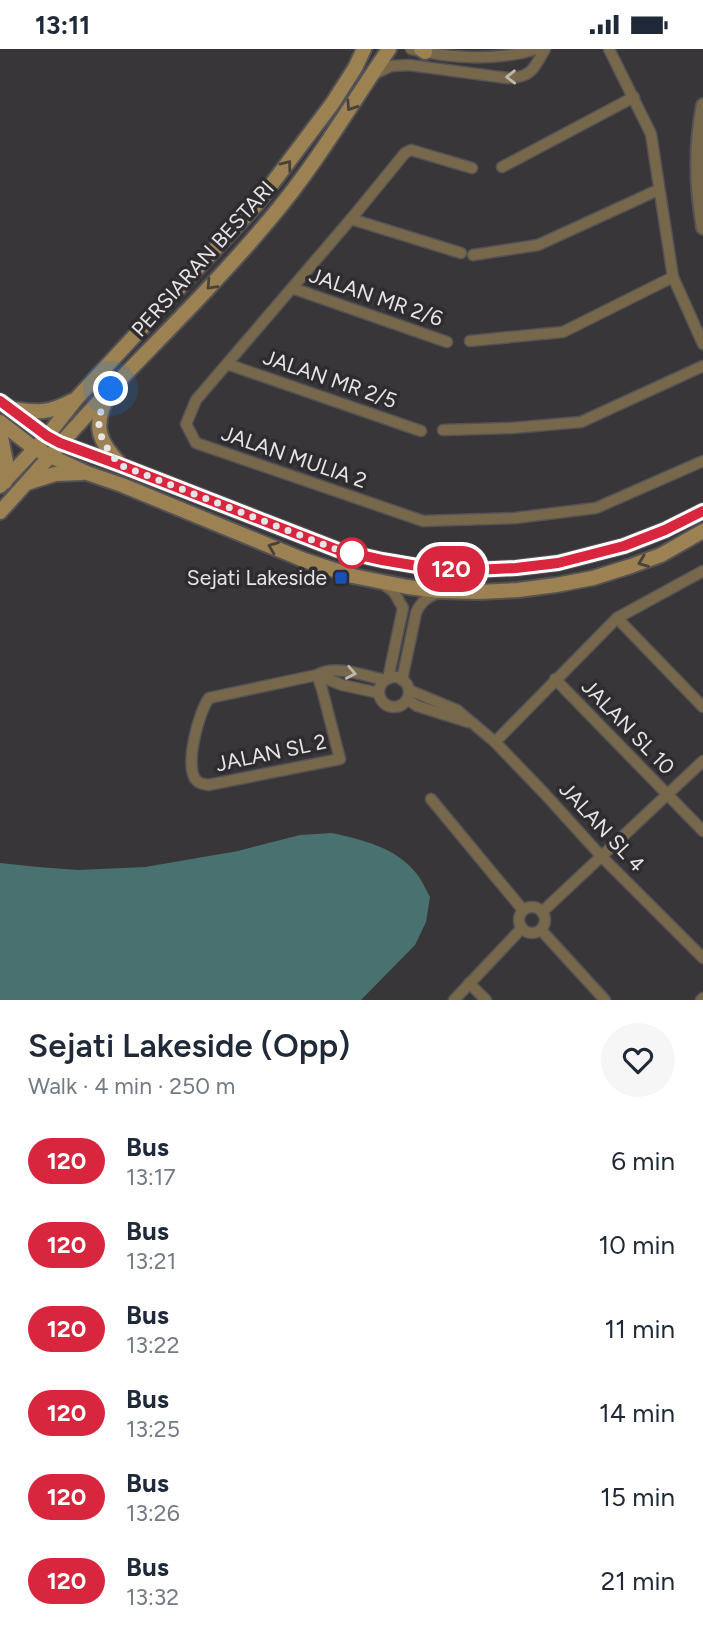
<!DOCTYPE html>
<html lang="en">
<head>
<meta charset="utf-8">
<style>
	:root { --surface:#fff; --page:#f6f6f7; --text:#1f2937; --muted:#747a83 }
	body { margin:0; font-family:Figtree,sans-serif; background:var(--page); color:var(--text); height:100vh; display:flex; flex-direction:column; font-size:26px; white-space:nowrap }
	* { box-sizing:border-box; margin:0 }
	p { font-size:23px; color:var(--muted) }
	.icon { flex:none; width:38px; height:38px; fill:none; stroke:currentColor; stroke-width:2; stroke-linecap:round; stroke-linejoin:round }
	.map { position:relative; height:951px; overflow:hidden }
	.drawer { display:flex; flex-direction:column; background:var(--surface); flex:1 }
	.drawer>* { flex:none }
	.badge { padding:0 14px; border-radius:23px; font-size:24px; line-height:46px }
	.you { position:absolute; width:35px; height:35px; margin:-18px; border:5px solid #fff; border-radius:50%; background:#1a73e8; box-shadow:0 0 0 10px #1a73e833 }
	.map>.badge { position:absolute; translate:-50% -50%; box-shadow:0 0 0 4px #fff }
	.round { display:grid; place-items:center; flex:none; width:74px; height:74px; border-radius:37px; background:var(--page) }
	.headline { display:flex; align-items:center; justify-content:space-between; height:119px; padding:0 28px }
	h1 { font-size:33px; font-weight:600; line-height:52px }
	ul { padding:0; list-style:none }
	li { display:flex; align-items:center; gap:21px; height:84px; padding:0 28px }
	li div { flex:1 }
	li b { display:block; font-size:26px }
	li em { font-style:normal }
	li .badge { min-width:77px; font-weight:700; text-align:center }
	.status { display:flex; justify-content:space-between; align-items:center; height:49px; padding:0 35px; background:var(--surface); direction:ltr }
	.status svg { height:19px; fill:currentColor }
	.map>svg:first-child { display:block }
	.water { fill:#497170 }
	.lines { fill:none; stroke-linecap:round; stroke-linejoin:round }
	.minor-casing { stroke:#545255; stroke-width:13 }
	.tertiary-casing { stroke:#545255; stroke-width:16 }
	.secondary-casing { stroke:#545255; stroke-width:18 }
	.minor { stroke:#78684b; stroke-width:10 }
	.tertiary { stroke:#78684b; stroke-width:12 }
	.secondary { stroke:#9c8253; stroke-width:14 }
	.oneway { stroke:#bfb9b0 }
	.oneway2 { stroke:#4a4238 }
	.line-casing { stroke:#fff; stroke-width:16 }
	.line { stroke:#d7263d; stroke-width:10 }
	.walk { stroke:#e5e4e6; stroke-width:7; stroke-dasharray:0 12.6 }
	.stop-dot { fill:#fff; stroke:#d7263d; stroke-width:3.5 }
	.transit-dot { fill:#1a4fb4; stroke:#2e2c2f; stroke-width:2.5 }
	.labels { text-anchor:middle; stroke-width:7; stroke-linejoin:round; paint-order:stroke }
	.street-label { font-size:21px; fill:#e5e4e6; stroke:#2e2c2f }
	.poi-label { font-size:21px; fill:#e5e4e6; stroke:#2e2c2f; text-anchor:end }
</style>
</head>
<body>
<div class="status"><b>13:11</b><svg viewBox="0 0 49 12"><path d="M0 12V9h3v3zM5 12V6h3v6zM10 12V3h3v9zM15 12V0h3v12zM26 1h20v11H26zM47 4h2v5h-2z"/></svg></div>
<div class="map">
<svg width="703" height="951" viewBox="0 0 703 951">
	<rect width="100%" height="100%" fill="#383639"/>
	<path class="water" d="M332,784C363,791 395,798 416,824C422,831 426,841 430,848L426,873L415,896L361,951H0V814L38,818L78,821L145,818L238,802L300,786Z"/>
	<g class="lines">
		<g class="minor-casing">
			<g id="minor">
				<path d="M411,0C451,10 497,12 537,0"/>
				<polyline points="609,0 651,85 673,228 703,295"/>
				<path d="M374,25L391,17L409,16L507,29C531,29 534,20 545,0"/>
				<polyline points="502,118 634,48"/>
				<polyline points="472,119 411,101 405,104 351,170 196,351 186,375 196,394 423,472 515,469 596,459 703,412"/>
				<polyline points="351,170 461,204"/>
				<polyline points="473,206 538,196 658,141"/>
				<polyline points="292,239 447,293"/>
				<polyline points="470,292 563,283 673,228"/>
				<polyline points="227,315 421,382"/>
				<polyline points="443,381 512,379 581,373 703,317"/>
				<polyline points="383,535 394,543 403,559 388,630"/>
				<polyline points="617,569 703,658"/>
				<path d="M317,626L322,640L340,710L208,736C204,735 200,735 197,732C183,720 199,662 209,649L317,626C335,615 365,627 385,631"/>
				<polyline points="317,626 342,636 379,644"/>
				<circle cx="394" cy="643" r="15"/>
				<polyline points="555,630 703,782"/>
				<path d="M402,631L416,564C421,552 428,548 439,543"/>
				<polyline points="409,641 457,661 495,693 544,744 602,808 703,909"/>
				<polyline points="407,650 417,657 468,673"/>
				<polyline points="495,693 617,569 703,522"/>
				<polyline points="431,750 523,861"/>
				<circle cx="532" cy="871" r="13"/>
				<polyline points="542,863 703,712"/>
				<polyline points="541,881 605,951"/>
				<polyline points="469,934 486,951"/>
				<polyline points="454,951 522,879"/>
				<polyline points="701,951 703,949"/>
			</g>
		</g>
		<g class="tertiary-casing">
			<path id="tertiary" d="M703,56C695,96 696,139 703,179"/>
		</g>
		<g class="secondary-casing">
			<g id="secondary">
				<polyline points="421,0 425,3"/>
				<path d="M106,351C93,378 99,392 119,414"/>
				<polyline points="0,352 47,387 60,394 120,416 338,501 382,511 429,519 473,521 516,519 558,514 624,497 665,481 703,462"/>
				<path d="M14,360C37,364 50,364 72,352"/>
				<polyline points="0,373 35,400 87,424 122,436 304,511 353,527 408,538 440,542 479,543 518,541 556,536 593,529 631,517 661,506 703,482"/>
				<polyline points="0,383 6,413 5,433"/>
				<polyline points="27,434 55,425 82,424"/>
				<polyline points="0,437 47,387 77,349 256,156 332,55 355,19 364,0"/>
				<path d="M0,463C37,423 72,380 110,341C164,285 220,230 270,170C315,117 350,57 389,0"/>
			</g>
		</g>
		<use href="#minor" class="minor"/>
		<use href="#tertiary" class="tertiary"/>
		<use href="#secondary" class="secondary"/>
	</g>
	<defs><path id="oneway-chevron" d="M-2-3.5L2.5 0L-2 3.5" fill="none" stroke-width="1.6" stroke-linecap="round" stroke-linejoin="round" transform="scale(1.75)"/></defs>
	<g class="oneway">
		<use href="#oneway-chevron" transform="translate(511 28) rotate(179)"/>
		<use href="#oneway-chevron" transform="translate(351 624) rotate(11)"/>
	</g>
	<g class="oneway2">
		<use href="#oneway-chevron" transform="translate(351 57) rotate(123)"/>
		<use href="#oneway-chevron" transform="translate(287 116) rotate(-53)"/>
		<use href="#oneway-chevron" transform="translate(211 236) rotate(133)"/>
		<use href="#oneway-chevron" transform="translate(273 498) rotate(-158)"/>
		<use href="#oneway-chevron" transform="translate(643 513) rotate(159)"/>
	</g>
	<g class="lines">
		<g class="line-casing">
			<polyline id="line" points="0,352 47,387 60,394 120,416 338,501 382,511 429,519 473,521 516,519 558,514 624,497 665,481 703,462"/>
		</g>
		<use href="#line" class="line"/>
		<path class="walk" d="M111,340C107,348 102,357 100,366C95,385 109,403 120,416L338,501L360,506L352,504"/>
	</g>
	<circle class="stop-dot" cx="352" cy="504" r="14"/>
	<rect class="transit-dot" x="334" y="522" width="14" height="14" rx="3.5"/>
	<g class="labels">
		<g class="street-label">
			<text transform="translate(203 210) rotate(-48)" y="7">PERSIARAN BESTARI</text>
			<text transform="translate(376 248) rotate(19)" y="7">JALAN MR 2/6</text>
			<text transform="translate(330 330) rotate(19)" y="7">JALAN MR 2/5</text>
			<text transform="translate(294 408) rotate(19)" y="7">JALAN MULIA 2</text>
			<text transform="translate(628 678) rotate(46)" y="7">JALAN SL 10</text>
			<text transform="translate(271 704) rotate(-12)" y="7">JALAN SL 2</text>
			<text transform="translate(602 778) rotate(47)" y="7">JALAN SL 4</text>
		</g>
		<g class="poi-label">
			<text x="327" y="536">Sejati Lakeside</text>
		</g>
	</g>
</svg>
<div class="you" style="left:111px;top:340px"></div>
<b class="badge" style="left:451px;top:520px;background:#d7263d;color:#fff">120</b>
</div>
<section class="drawer">
<div class="headline"><div><h1>Sejati Lakeside (Opp)</h1><p>Walk · 4 min · 250 m</p></div><a class="round"><svg class="icon" aria-label="heart" viewBox="0 0 24 24"><path d="M12 20l-8-8c-3-5 5-10 8-4 3-6 11-1 8 4z"/></svg></a></div>
<ul>
<li><span class="badge" style="background:#d7263d;color:#fff">120</span><div><b>Bus</b><p>13:17</p></div><em>6 min</em></li>
<li><span class="badge" style="background:#d7263d;color:#fff">120</span><div><b>Bus</b><p>13:21</p></div><em>10 min</em></li>
<li><span class="badge" style="background:#d7263d;color:#fff">120</span><div><b>Bus</b><p>13:22</p></div><em>11 min</em></li>
<li><span class="badge" style="background:#d7263d;color:#fff">120</span><div><b>Bus</b><p>13:25</p></div><em>14 min</em></li>
<li><span class="badge" style="background:#d7263d;color:#fff">120</span><div><b>Bus</b><p>13:26</p></div><em>15 min</em></li>
<li><span class="badge" style="background:#d7263d;color:#fff">120</span><div><b>Bus</b><p>13:32</p></div><em>21 min</em></li>
</ul>
</section>
</body>
</html>
